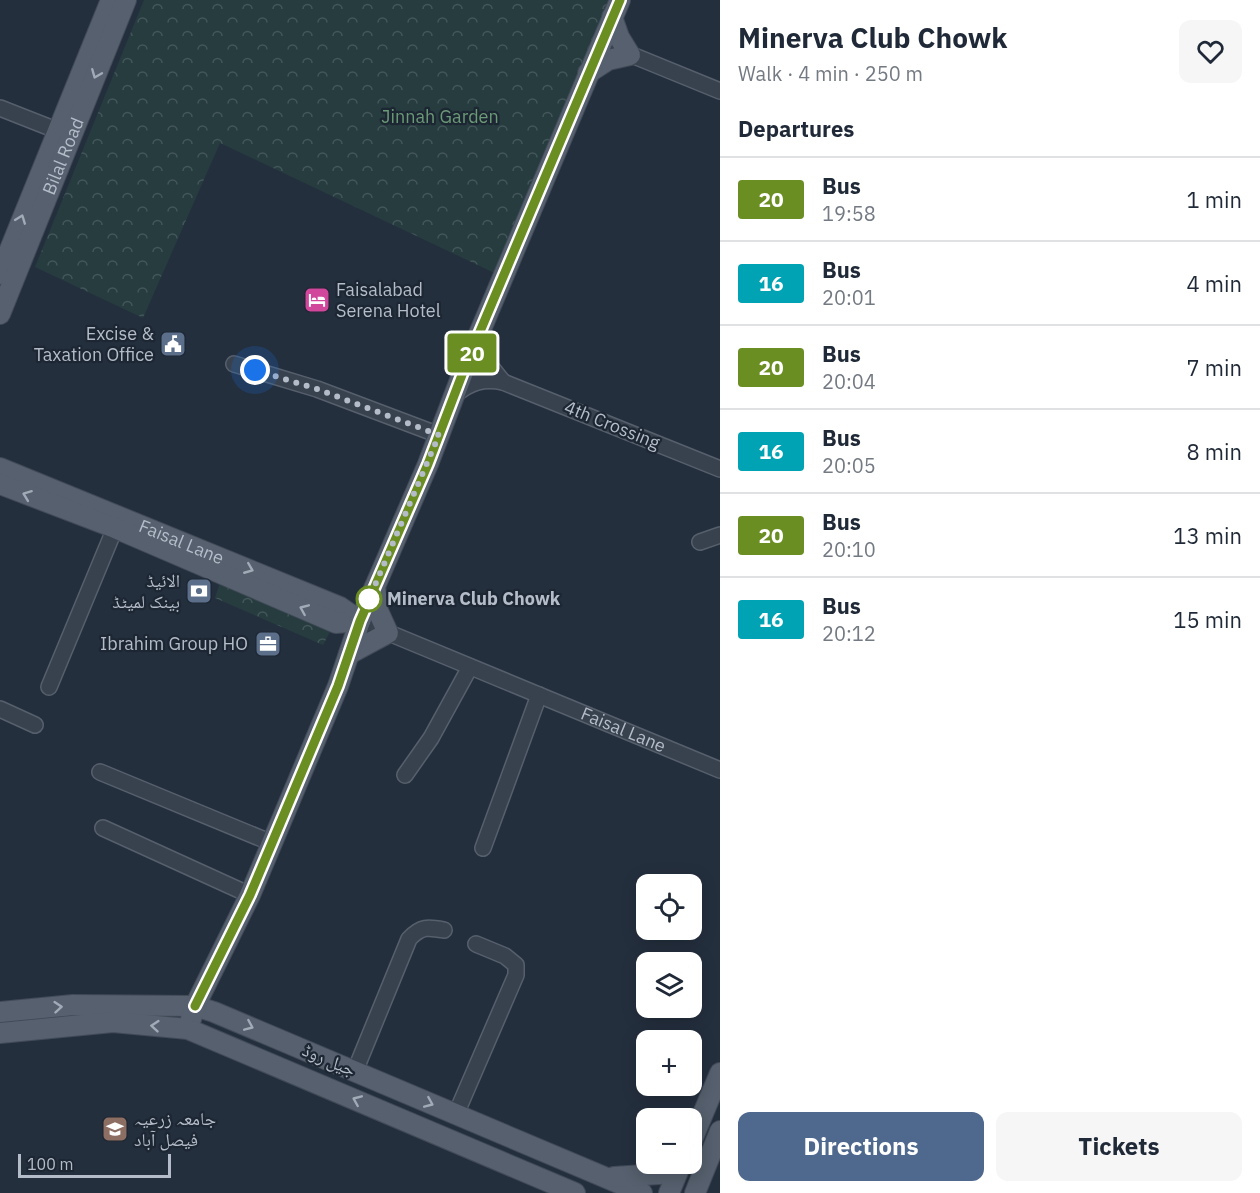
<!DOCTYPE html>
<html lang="en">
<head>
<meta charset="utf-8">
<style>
	:root { --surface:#fff; --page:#f6f6f7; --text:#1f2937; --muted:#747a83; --line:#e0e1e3; --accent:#4f688e }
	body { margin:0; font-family:"IBM Plex Sans","Noto Naskh Arabic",sans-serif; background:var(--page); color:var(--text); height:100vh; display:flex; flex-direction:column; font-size:22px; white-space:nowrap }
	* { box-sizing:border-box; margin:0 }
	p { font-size:20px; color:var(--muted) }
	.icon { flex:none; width:33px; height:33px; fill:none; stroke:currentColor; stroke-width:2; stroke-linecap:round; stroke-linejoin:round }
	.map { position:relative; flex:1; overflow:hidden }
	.panel { display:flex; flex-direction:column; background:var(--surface); width:540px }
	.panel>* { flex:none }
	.badge { padding:0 12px; border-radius:4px; font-size:21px; line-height:39px }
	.buttons { position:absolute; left:636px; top:874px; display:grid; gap:12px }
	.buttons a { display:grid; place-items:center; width:66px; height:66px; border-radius:12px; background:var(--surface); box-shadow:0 3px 15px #0003; font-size:30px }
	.scale { position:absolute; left:18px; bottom:15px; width:153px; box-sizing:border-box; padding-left:6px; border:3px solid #b4bcc9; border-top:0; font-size:16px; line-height:21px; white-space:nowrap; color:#b4bcc9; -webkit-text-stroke:4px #1d2633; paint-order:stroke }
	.you { position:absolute; width:30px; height:30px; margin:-15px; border:4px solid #fff; border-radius:50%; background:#1a73e8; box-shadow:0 0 0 9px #1a73e833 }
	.map>.badge { position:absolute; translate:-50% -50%; box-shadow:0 0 0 3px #fff }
	h2 { padding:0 18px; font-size:22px; line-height:54px }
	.round { display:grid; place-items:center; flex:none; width:63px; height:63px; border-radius:12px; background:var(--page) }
	.headline { display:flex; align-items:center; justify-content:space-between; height:102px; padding:0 18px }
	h1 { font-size:28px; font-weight:700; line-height:45px }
	.action { display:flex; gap:12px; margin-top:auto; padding:12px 18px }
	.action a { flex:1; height:69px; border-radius:12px; background:var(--accent); color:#fff; font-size:24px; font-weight:700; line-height:69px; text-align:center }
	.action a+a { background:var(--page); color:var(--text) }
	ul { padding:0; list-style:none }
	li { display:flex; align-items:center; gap:18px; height:84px; padding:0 18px; border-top:2px solid var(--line) }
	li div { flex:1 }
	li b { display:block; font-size:22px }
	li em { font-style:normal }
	li .badge { min-width:66px; font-weight:700; text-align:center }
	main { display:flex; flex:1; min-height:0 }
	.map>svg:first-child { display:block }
	.park { fill:url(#park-crowns) }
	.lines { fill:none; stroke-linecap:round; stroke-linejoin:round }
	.minor-casing { stroke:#565f6c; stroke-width:18 }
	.major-casing { stroke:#414a57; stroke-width:22 }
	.minor { stroke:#38414e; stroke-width:15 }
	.major { stroke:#56606e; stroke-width:20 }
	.oneway { stroke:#a1aab7 }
	.line-casing { stroke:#fff; stroke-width:14 }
	.line { stroke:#6b8e23; stroke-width:9 }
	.walk { stroke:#b4bcc9; stroke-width:6; stroke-dasharray:0 10.8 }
	.stop-dot { fill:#fff; stroke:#6b8e23; stroke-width:3 }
	.labels { text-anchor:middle; stroke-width:4.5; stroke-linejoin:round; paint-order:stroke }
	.park-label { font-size:18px; fill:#6b9a76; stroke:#1d2633 }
	.street-label { font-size:18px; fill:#b4bcc9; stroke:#1d2633 }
	.poi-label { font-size:18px; fill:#b4bcc9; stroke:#1d2633; text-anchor:end }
	.stop-label { font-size:18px; font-weight:bold; fill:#b4bcc9; stroke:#1d2633; text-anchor:start }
</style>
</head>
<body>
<main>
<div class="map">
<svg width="720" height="1193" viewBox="0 0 720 1193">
	<defs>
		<pattern id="park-crowns" width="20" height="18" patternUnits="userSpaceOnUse" patternTransform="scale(1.5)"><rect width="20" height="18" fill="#263c3f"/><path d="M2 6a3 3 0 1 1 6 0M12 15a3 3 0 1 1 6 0" fill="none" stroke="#435659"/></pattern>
	</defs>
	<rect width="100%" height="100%" fill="#242f3e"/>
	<g class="park">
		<polygon points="144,0 615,0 503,277 220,143 143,318 35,267"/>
		<polygon points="220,583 331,630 323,645 215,598"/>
	</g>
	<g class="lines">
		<g class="minor-casing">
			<g id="minor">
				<polyline points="600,42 720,91"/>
				<polyline points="0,108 56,130"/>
				<polyline points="477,340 488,363 503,382"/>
				<polyline points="234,364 317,389 439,435"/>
				<path d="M455,395C470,382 484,378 503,382L720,469"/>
				<polyline points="700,542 720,535"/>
				<path id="s1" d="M360,621L720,770"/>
				<polyline points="49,687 115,528"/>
				<polyline points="0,709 35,725"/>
				<polyline points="100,772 272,843"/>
				<polyline points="405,775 431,738 470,667"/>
				<polyline points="103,828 250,895"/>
				<polyline points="483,848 539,695"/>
				<path d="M355,1071L409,939C421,926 428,927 444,930"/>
				<polyline points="456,1114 516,975 516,965 505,956 476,944"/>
			</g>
		</g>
		<g class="major-casing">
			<g id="major">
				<polyline points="588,73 608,60 630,55 619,37 612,17"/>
				<polyline points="0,274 111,0"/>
				<path id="s2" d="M0,314L126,0"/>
				<path id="s3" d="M0,468L340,607L360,621"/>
				<polyline points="0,484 115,528 336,623 360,621"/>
				<polyline points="349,654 388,633 378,611 375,587"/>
				<polyline points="0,1012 73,1005 195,1006 214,1012 642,1193"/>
				<polyline points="188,1029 195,1006 250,895 272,843 338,686 360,621 428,464 465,367 620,0"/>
				<polyline points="0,1033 113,1022 188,1029 575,1193"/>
				<polyline points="692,1140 720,1073"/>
				<polyline points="614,1177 659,1174 681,1166"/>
				<polyline points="669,1193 681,1164"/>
				<polyline points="695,1193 720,1131"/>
			</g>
		</g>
		<use href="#minor" class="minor"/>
		<use href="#major" class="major"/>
	</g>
	<defs><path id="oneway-chevron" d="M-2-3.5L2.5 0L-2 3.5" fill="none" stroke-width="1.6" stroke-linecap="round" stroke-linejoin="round" transform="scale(1.5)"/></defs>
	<g class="oneway">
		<use href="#oneway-chevron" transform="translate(96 74) rotate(112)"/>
		<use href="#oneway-chevron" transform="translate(21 219) rotate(-69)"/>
		<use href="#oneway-chevron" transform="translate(27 495) rotate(-159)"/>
		<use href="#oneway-chevron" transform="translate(249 569) rotate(22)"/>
		<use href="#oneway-chevron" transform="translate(304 609) rotate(-157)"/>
		<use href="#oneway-chevron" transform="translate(58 1007) rotate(-5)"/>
		<use href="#oneway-chevron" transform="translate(155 1026) rotate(-175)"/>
		<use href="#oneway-chevron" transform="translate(249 1026) rotate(23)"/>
		<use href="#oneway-chevron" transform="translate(357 1100) rotate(-157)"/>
		<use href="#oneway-chevron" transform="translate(429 1103) rotate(23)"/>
	</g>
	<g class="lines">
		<g class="line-casing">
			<polyline id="line" points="195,1006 250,895 272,843 338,686 360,621 428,464 465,367 620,0"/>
		</g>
		<use href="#line" class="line"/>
		<polyline class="walk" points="255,370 317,389 439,435 367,604 369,599"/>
	</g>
	<defs>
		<g id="hotel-square" transform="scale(1.35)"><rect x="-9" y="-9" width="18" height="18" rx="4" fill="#d1479c" stroke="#1d2633"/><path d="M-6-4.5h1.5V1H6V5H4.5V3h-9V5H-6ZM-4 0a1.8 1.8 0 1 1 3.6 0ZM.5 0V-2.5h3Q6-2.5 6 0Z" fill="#fff"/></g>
		<g id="civic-square" transform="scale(1.35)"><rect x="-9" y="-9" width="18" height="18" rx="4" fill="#5c6f8a" stroke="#1d2633"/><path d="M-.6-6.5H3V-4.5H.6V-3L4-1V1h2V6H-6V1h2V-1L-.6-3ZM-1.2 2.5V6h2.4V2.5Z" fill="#fff"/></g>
		<g id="bank-square" transform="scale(1.35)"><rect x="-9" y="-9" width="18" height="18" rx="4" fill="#5c6f8a" stroke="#1d2633"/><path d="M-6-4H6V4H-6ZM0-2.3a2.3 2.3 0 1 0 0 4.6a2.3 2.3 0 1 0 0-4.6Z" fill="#fff"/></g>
		<g id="office-square" transform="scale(1.35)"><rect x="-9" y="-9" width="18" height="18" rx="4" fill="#5c6f8a" stroke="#1d2633"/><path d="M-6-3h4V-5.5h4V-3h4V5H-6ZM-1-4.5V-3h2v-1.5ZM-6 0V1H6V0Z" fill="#fff"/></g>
		<g id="university-square" transform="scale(1.35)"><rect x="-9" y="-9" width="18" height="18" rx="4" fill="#8d6e63" stroke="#1d2633"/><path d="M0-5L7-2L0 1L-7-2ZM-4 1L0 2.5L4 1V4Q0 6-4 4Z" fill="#fff"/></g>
	</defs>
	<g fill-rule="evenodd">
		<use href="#hotel-square" x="317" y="300"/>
		<use href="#civic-square" x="173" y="344"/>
		<use href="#bank-square" x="199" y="591"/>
		<use href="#office-square" x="268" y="644"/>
		<use href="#university-square" x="115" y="1129"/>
	</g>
	<circle class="stop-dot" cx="369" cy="599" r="12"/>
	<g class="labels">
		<g class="park-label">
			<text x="440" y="123">Jinnah Garden</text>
		</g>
		<g class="street-label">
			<text dy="6" stroke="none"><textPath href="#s2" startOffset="170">Bilal Road</textPath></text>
			<text transform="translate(612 425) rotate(22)" y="6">4th Crossing</text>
			<text dy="6" stroke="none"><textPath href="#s3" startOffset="196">Faisal Lane</textPath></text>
			<text dy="6" stroke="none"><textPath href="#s1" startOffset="285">Faisal Lane</textPath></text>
			<text transform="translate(329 1060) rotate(23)" y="6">جیل روڈ</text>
		</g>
		<g class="poi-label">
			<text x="336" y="296" text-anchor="start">Faisalabad<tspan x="336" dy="21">Serena Hotel</tspan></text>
			<text x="154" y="340">Excise &amp;<tspan x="154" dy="21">Taxation Office</tspan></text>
			<text x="180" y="587">الائیڈ<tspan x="180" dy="21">بینک لمیٹڈ</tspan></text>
			<text x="248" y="650">Ibrahim Group HO</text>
			<text x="134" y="1125" text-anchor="start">جامعہ زرعیہ<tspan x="134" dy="21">فیصل آباد</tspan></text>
		</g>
		<g class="stop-label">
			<text x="387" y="605">Minerva Club Chowk</text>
		</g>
	</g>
</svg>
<div class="buttons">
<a><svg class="icon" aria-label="locate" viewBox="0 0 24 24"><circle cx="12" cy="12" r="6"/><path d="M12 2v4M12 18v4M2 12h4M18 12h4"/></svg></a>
<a><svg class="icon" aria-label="layers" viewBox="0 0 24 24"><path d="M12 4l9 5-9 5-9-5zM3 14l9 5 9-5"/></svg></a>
<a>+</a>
<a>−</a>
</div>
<div class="scale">100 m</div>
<div class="you" style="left:255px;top:370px"></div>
<b class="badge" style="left:472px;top:353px;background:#6b8e23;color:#fff">20</b>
</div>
<section class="panel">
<div class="headline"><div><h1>Minerva Club Chowk</h1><p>Walk · 4 min · 250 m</p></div><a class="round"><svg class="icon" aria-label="heart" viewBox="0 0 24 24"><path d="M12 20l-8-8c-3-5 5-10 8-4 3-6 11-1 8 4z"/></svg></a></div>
<h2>Departures</h2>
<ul>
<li><span class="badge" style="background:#6b8e23;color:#fff">20</span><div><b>Bus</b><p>19:58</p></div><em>1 min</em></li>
<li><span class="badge" style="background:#00a3b4;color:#fff">16</span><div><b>Bus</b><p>20:01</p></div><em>4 min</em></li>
<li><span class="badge" style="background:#6b8e23;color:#fff">20</span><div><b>Bus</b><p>20:04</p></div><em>7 min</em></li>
<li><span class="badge" style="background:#00a3b4;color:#fff">16</span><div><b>Bus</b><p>20:05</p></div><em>8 min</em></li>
<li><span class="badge" style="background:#6b8e23;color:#fff">20</span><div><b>Bus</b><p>20:10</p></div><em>13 min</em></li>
<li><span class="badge" style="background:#00a3b4;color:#fff">16</span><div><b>Bus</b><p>20:12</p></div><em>15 min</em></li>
</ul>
<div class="action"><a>Directions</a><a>Tickets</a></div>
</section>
</main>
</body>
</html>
